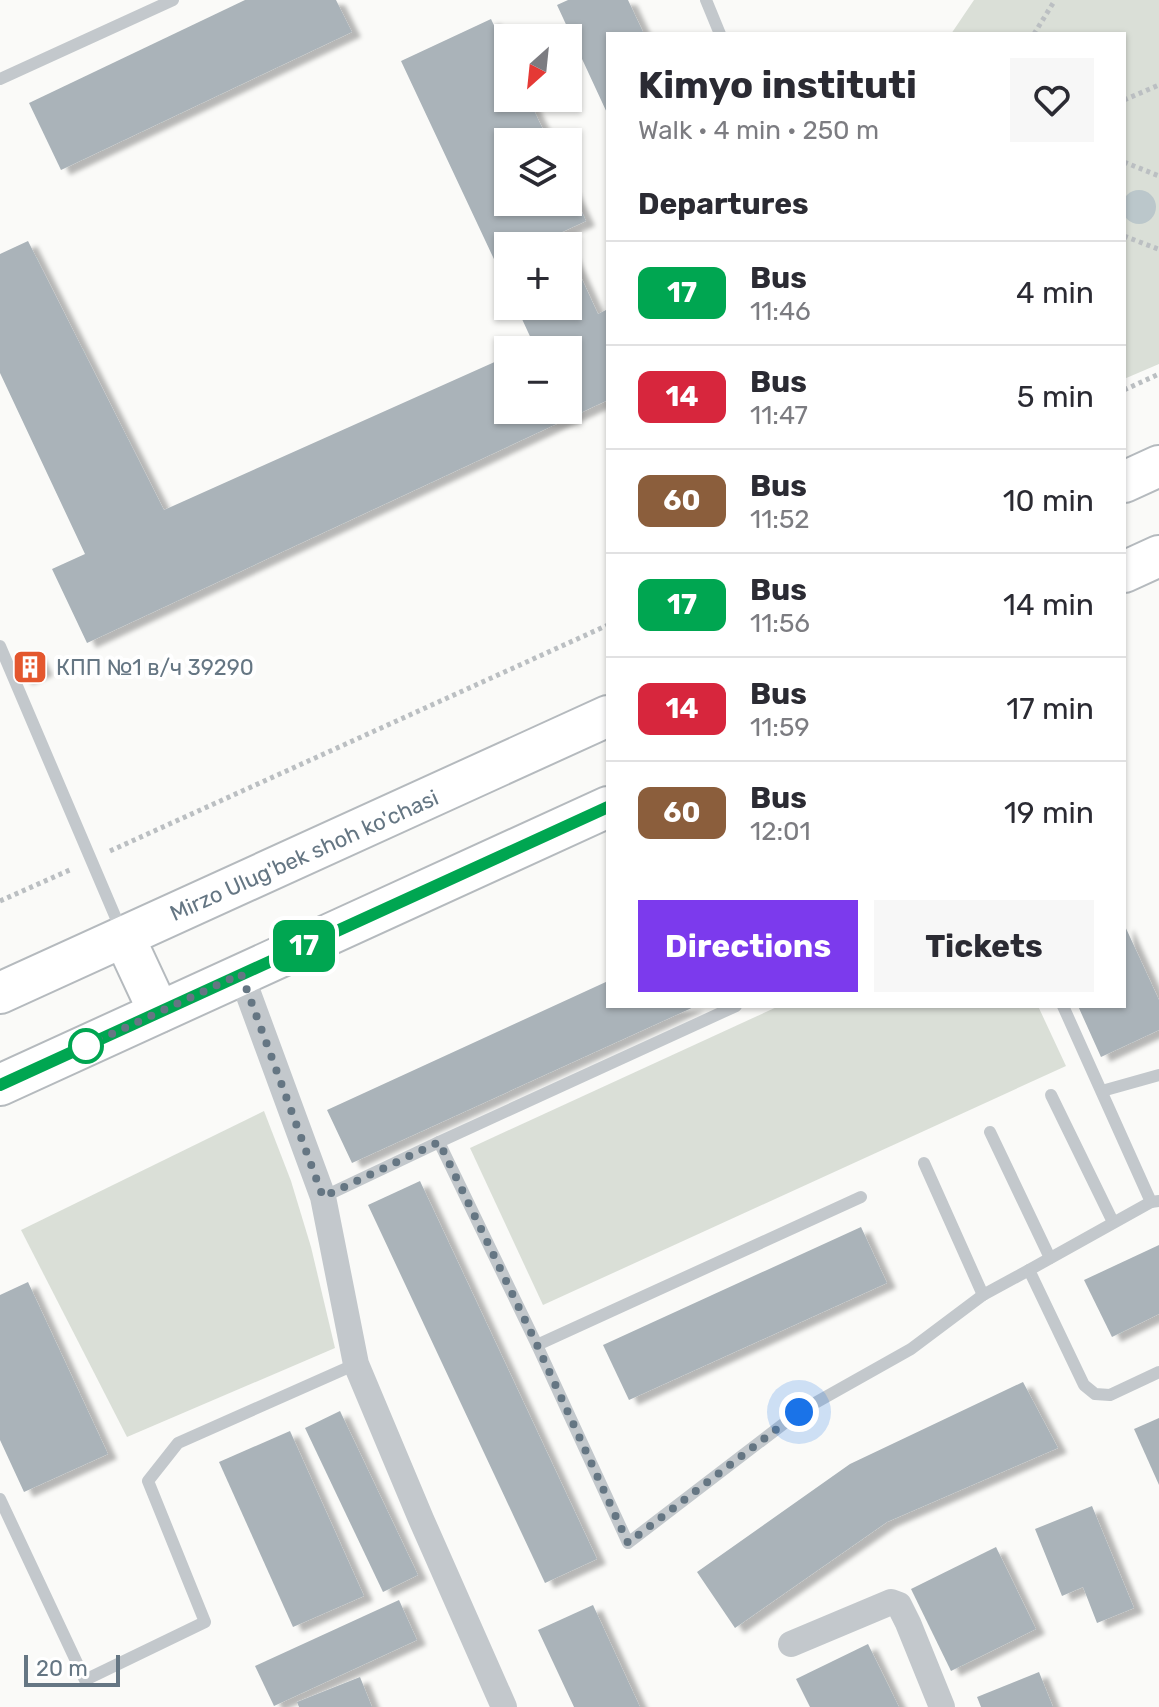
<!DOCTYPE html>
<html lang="en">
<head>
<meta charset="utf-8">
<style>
	:root { --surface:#fff; --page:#f7f7f7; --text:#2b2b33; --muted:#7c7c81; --line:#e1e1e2; --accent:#7c3aed }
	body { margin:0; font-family:Rubik,sans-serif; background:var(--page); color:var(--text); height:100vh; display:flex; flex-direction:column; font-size:30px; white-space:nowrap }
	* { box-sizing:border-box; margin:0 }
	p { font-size:26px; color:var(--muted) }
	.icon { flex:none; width:44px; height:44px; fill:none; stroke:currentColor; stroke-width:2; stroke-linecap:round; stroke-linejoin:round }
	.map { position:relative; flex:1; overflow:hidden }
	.panel { position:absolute; left:606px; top:32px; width:520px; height:976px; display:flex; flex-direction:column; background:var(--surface); border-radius:0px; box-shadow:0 2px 6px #0004 }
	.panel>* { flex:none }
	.badge { padding:0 16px; border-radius:12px; font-size:28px; line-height:52px }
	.needle { width:52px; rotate:207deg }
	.fabs { position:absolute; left:494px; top:24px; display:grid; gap:16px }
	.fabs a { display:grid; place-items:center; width:88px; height:88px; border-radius:0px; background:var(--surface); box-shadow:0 2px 6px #0004; font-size:40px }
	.scale { position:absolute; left:24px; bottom:20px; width:96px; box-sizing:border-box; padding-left:8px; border:4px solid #657683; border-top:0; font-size:22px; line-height:28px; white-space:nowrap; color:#657683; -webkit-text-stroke:6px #fff; paint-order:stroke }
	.you { position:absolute; width:40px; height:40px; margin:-20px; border:6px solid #fff; border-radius:50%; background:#1a73e8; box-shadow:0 0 0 12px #1a73e833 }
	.map>.badge { position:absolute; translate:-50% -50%; box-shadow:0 0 0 4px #fff }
	h2 { padding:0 32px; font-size:30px; line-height:72px }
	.round { display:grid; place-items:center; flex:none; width:84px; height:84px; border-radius:0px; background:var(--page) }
	.summary { display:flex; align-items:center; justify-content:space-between; height:136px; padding:0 32px }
	h1 { font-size:38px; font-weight:700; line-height:60px }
	.primary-button { display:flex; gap:16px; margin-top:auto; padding:16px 32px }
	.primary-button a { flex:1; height:92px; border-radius:0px; background:var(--accent); color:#fff; font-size:32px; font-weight:700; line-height:92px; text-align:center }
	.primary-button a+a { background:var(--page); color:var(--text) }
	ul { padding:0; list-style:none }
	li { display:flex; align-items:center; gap:24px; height:104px; padding:0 32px; border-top:2px solid var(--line) }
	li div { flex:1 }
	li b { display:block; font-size:30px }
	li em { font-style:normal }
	li .badge { min-width:88px; font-weight:700; text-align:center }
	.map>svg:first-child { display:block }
	.green { fill:#dadfd7 }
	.water { fill:#bbc7cb }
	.building { fill:#aab3b9; filter:url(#shadow) }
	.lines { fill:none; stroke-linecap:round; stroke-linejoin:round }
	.primary-casing { stroke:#b5babe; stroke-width:44 }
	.path { stroke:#bbbfc2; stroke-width:5; stroke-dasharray:4 4; stroke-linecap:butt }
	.service { stroke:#c3c8cc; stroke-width:12 }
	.minor { stroke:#c3c8cc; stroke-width:26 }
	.primary { stroke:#fff; stroke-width:40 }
	.line-casing { stroke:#fff; stroke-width:18 }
	.line { stroke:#00a651; stroke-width:12 }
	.walk { stroke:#657683; stroke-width:8; stroke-dasharray:0 14.4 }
	.stop-dot { fill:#fff; stroke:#00a651; stroke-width:4 }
	.labels { text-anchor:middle; stroke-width:8; stroke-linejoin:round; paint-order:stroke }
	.poi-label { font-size:22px; fill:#657683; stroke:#fff; text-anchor:start }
	.street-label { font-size:22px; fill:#657683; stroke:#fff }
</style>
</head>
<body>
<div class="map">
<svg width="1159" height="1707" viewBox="0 0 1159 1707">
	<defs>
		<filter id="shadow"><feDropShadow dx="9" dy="5" stdDeviation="2" flood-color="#0004"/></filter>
	</defs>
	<rect width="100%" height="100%" fill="#fafaf8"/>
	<g class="green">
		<polygon points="974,0 1159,0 1159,364 1124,379 1124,34 951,34"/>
		<polygon points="779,1006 1038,1006 1066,1066 543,1305 470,1148"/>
		<polygon points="264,1111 291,1181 311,1247 335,1348 127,1437 21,1230"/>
	</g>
	<circle class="water" cx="1139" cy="207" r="17"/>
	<g class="building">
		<polygon points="245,0 336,0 352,32 61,170 29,103"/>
		<polygon points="568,0 628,0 644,34 608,34 608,115 557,5"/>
		<polygon points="491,19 508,55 508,98 528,98 549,142 508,142 508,202 568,202 568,183 586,221 560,233 566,246 508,246 508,289 401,61"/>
		<polygon points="28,241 164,510 508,356 508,410 568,410 568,350 522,350 534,345 516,306 568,306 568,249 598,314 608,309 608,400 87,643 52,569 85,554 0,373 0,254"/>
		<polygon points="37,655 44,671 23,680 16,664"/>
		<polygon points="1124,924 1159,1000 1159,1030 1101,1057 1078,1006 1124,1006"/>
		<polygon points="608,981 608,1006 696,1006 352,1163 327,1110"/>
		<polygon points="420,1181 597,1559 545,1583 368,1205"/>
		<polygon points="861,1227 887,1283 629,1400 603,1345"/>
		<polygon points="1159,1245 1159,1314 1112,1337 1084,1280"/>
		<polygon points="28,1282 108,1454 24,1492 0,1440 0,1295"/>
		<polygon points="1023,1382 1058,1448 887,1522 735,1628 697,1572 850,1464"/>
		<polygon points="340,1411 418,1575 383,1592 305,1428"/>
		<polygon points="1159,1418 1159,1485 1134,1429"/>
		<polygon points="290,1431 364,1596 293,1627 219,1462"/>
		<polygon points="1092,1506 1134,1608 1097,1623 1083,1587 1062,1596 1035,1529"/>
		<polygon points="996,1547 1036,1629 951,1671 911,1589"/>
		<polygon points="399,1600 417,1640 274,1706 255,1666"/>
		<polygon points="593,1605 640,1707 574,1707 538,1630"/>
		<polygon points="868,1644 899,1707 810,1707 796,1679"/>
		<polygon points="1039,1672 1053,1707 981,1707 977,1697"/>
		<polygon points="360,1677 372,1707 299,1707 297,1702"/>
	</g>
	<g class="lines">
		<g class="primary-casing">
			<g id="primary">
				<polyline points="1124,482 1159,466"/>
				<polyline points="1124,572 1159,556"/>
				<polyline points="124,937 159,1012"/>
				<polyline points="0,993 608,716"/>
				<polyline points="0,1085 608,807"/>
			</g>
		</g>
		<g class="path">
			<polyline points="1034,34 1055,0"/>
			<polyline points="1124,100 1159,85"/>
			<polyline points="1124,162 1159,176"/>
			<polyline points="1124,236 1158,249 1159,246"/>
			<polyline points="1124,390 1159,374"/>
			<polyline points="110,851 608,625"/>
			<polyline points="0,901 72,869"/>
		</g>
		<g class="service">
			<polyline points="706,0 720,34"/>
			<polyline points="0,79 173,0"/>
			<polyline points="0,646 121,930"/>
			<polyline points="1063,1006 1151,1202 1159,1201"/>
			<polyline points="1102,1091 1159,1075"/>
			<polyline points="1051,1095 1113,1222"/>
			<polyline points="990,1132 1050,1258"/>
			<polyline points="439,1142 736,1006"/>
			<polyline points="924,1163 983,1295"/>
			<polyline points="323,1197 439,1142 537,1345 628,1543 799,1412 911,1349 983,1295 1029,1270 1084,1385 1095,1394 1110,1395 1159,1372"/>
			<polyline points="1029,1270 1151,1202"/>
			<polyline points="537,1345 861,1197"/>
			<polyline points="0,1499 85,1680 205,1622 148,1481 178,1443 356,1364"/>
		</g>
		<g class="minor">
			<polyline points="241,974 323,1197 356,1364 421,1519 504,1707"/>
			<polyline points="791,1644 891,1602 899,1605 908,1623 942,1707"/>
		</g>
		<use href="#primary" class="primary"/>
	</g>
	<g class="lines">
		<g class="line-casing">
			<polyline id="line" points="0,1085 608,807"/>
		</g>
		<use href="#line" class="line"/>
		<polyline class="walk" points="86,1046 241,974 323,1197 439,1142 537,1345 628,1543 799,1412"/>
	</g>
	<defs>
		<g id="building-square" transform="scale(1.8)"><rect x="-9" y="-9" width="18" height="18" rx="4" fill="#e4572e" stroke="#fff"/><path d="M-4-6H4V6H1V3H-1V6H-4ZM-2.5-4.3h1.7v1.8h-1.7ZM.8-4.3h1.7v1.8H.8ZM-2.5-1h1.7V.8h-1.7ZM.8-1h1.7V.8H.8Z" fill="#fff"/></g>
	</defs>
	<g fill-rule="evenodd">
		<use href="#building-square" x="30" y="667"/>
	</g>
	<circle class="stop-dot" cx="86" cy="1046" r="16"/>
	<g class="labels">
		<g class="poi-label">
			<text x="56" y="675">КПП №1 в/ч 39290</text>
		</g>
		<g class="street-label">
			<text transform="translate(304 855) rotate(-24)" y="8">Mirzo Ulug'bek shoh ko'chasi</text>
		</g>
	</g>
</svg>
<div class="fabs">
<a><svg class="needle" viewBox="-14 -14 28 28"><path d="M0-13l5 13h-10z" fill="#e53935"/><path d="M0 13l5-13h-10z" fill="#7c7c81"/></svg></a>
<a><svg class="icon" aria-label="layers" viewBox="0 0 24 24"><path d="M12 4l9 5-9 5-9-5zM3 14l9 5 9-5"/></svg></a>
<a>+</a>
<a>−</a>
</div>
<div class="scale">20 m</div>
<div class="you" style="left:799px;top:1412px"></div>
<b class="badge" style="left:304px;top:946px;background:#00a651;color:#fff">17</b>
<section class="panel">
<div class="summary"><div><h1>Kimyo instituti</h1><p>Walk · 4 min · 250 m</p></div><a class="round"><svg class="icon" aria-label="heart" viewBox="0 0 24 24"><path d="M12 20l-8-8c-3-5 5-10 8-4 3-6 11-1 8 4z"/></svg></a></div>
<h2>Departures</h2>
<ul>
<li><span class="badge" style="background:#00a651;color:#fff">17</span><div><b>Bus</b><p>11:46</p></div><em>4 min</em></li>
<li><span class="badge" style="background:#d7263d;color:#fff">14</span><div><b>Bus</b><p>11:47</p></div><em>5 min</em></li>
<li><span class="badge" style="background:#8b5e3c;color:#fff">60</span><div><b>Bus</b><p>11:52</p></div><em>10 min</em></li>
<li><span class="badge" style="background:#00a651;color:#fff">17</span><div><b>Bus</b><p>11:56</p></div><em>14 min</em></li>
<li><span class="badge" style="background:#d7263d;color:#fff">14</span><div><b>Bus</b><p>11:59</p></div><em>17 min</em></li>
<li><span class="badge" style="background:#8b5e3c;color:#fff">60</span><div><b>Bus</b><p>12:01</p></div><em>19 min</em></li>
</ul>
<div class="primary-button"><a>Directions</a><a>Tickets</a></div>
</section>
</div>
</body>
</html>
